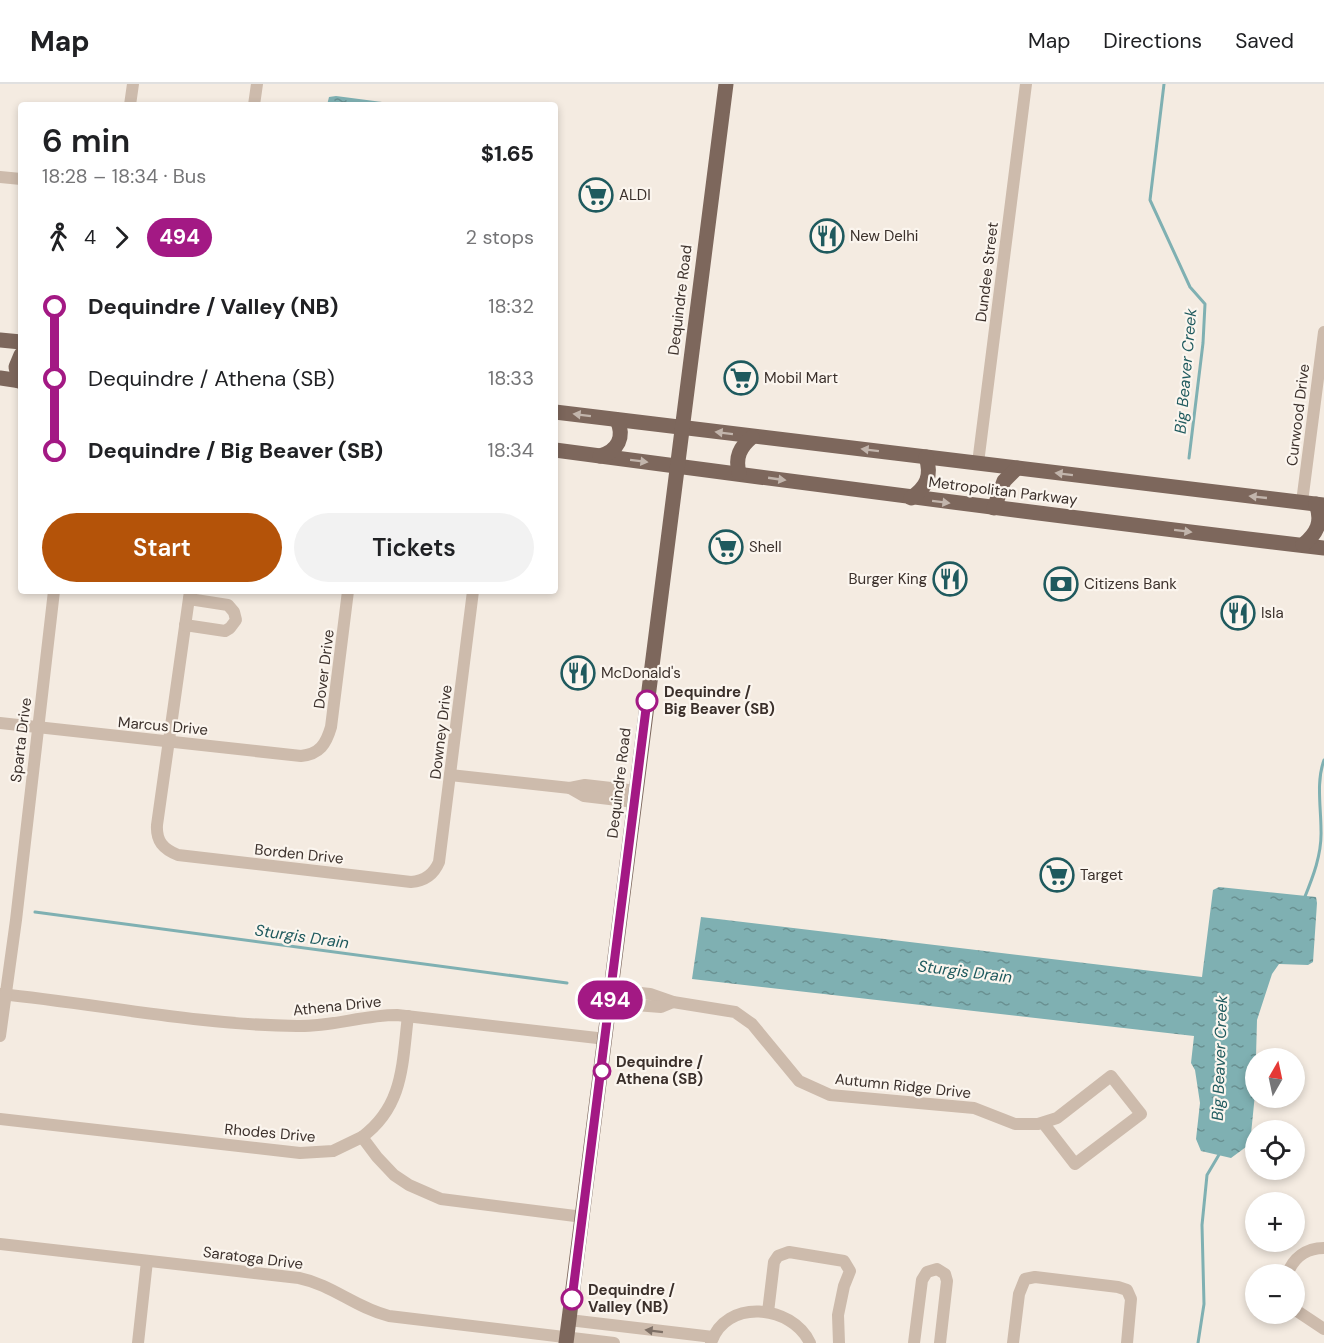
<!DOCTYPE html>
<html lang="en">
<head>
<meta charset="utf-8">
<style>
	:root { --surface:#fff; --page:#f2f2f2; --text:#202124; --muted:#757577; --line:#e0e0e0; --accent:#b45309 }
	body { margin:0; font-family:"DM Sans",sans-serif; background:var(--page); color:var(--text); height:100vh; display:flex; flex-direction:column; font-size:22px; white-space:nowrap }
	* { box-sizing:border-box; margin:0 }
	p { font-size:20px; color:var(--muted) }
	.icon { flex:none; width:33px; height:33px; fill:none; stroke:currentColor; stroke-width:2; stroke-linecap:round; stroke-linejoin:round }
	.map { position:relative; flex:1; overflow:hidden }
	.sheet { position:absolute; left:18px; top:18px; width:540px; height:492px; display:flex; flex-direction:column; background:var(--surface); border-radius:6px; box-shadow:0 3px 9px #0003 }
	.sheet>* { flex:none }
	.badge { padding:0 12px; border-radius:20px; font-size:21px; line-height:39px }
	.needle { width:39px; rotate:9deg }
	.controls { position:absolute; left:1245px; top:964px; display:grid; gap:12px }
	.controls a { display:grid; place-items:center; width:60px; height:60px; border-radius:50%; background:var(--surface); box-shadow:0 3px 9px #0003; font-size:30px }
	.map>.badge { position:absolute; translate:-50% -50%; box-shadow:0 0 0 3px #fff }
	.legs { display:flex; align-items:center; gap:9px; height:66px; padding:0 24px; font-size:20px }
	.legs p { margin-inline-start:auto }
	.headline { display:flex; align-items:center; justify-content:space-between; height:102px; padding:0 24px }
	h1 { font-size:33px; font-weight:600; line-height:45px }
	.primary-button { display:flex; gap:12px; margin-top:auto; padding:12px 24px }
	.primary-button a { flex:1; height:69px; border-radius:36px; background:var(--accent); color:#fff; font-size:24px; font-weight:600; line-height:69px; text-align:center }
	.primary-button a+a { background:var(--page); color:var(--text) }
	ul { padding:0 24px; list-style:none }
	li { display:flex; align-items:center; gap:21px; height:72px; font-size:22px }
	li i { display:grid; place-items:center; width:9px; height:100%; margin:0 8px; background:currentColor }
	li i::after { content:''; width:15px; height:15px; margin:-8px; border:4px solid; border-radius:50%; background:var(--surface) }
	li p { margin-inline-start:auto }
	li:first-child i { background:linear-gradient(#0000 50%,currentColor 0) }
	li:last-child i { background:linear-gradient(currentColor 50%,#0000 0) }
	header { display:flex; align-items:center; gap:36px; box-sizing:border-box; height:84px; padding:0 30px; background:var(--surface); border-bottom:2px solid var(--line) }
	header strong { font-size:28px }
	nav { display:flex; gap:33px; margin-inline-start:auto; font-size:21px }
	.map>svg:first-child { display:block }
	.water { fill:url(#water-ripples) }
	.lines { fill:none; stroke-linecap:round; stroke-linejoin:round }
	.stream { stroke:#7fb0b2; stroke-width:3 }
	.minor { stroke:#cdbbac; stroke-width:12 }
	.major { stroke:#7d675c; stroke-width:15 }
	.oneway { fill:#c2b5ac }
	.oneway2 { fill:#7d6f65 }
	.line-1-casing { stroke:#fff; stroke-width:14 }
	.line-1 { stroke:#a31984; stroke-width:9 }
	.stop-1-dot { fill:#fff; stroke:#a31984; stroke-width:3 }
	.labels { text-anchor:middle; stroke-width:4.5; stroke-linejoin:round; paint-order:stroke }
	.poi-label { font-size:15px; fill:#3b302b; stroke:#fbf5ee; text-anchor:start }
	.street-label { font-size:15px; fill:#3b302b; stroke:#fbf5ee }
	.stop-label { font-size:15px; font-weight:bold; fill:#3b302b; stroke:#fbf5ee; text-anchor:start }
	.water-label { font-size:16px; font-style:italic; fill:#1f5a5e; stroke:#fbf5ee }
</style>
</head>
<body>
<header>
<strong>Map</strong>
<nav><a>Map</a><a>Directions</a><a>Saved</a></nav>
</header>
<div class="map">
<svg width="1324" height="1259" viewBox="0 0 1324 1259">
	<defs>
		<pattern id="water-ripples" width="26" height="14" patternUnits="userSpaceOnUse" patternTransform="scale(1.5)"><rect width="26" height="14" fill="#7fb0b2"/><path d="M2 4q2-2 4 0t4 0M15 11q2-2 4 0t4 0" fill="none" stroke="#699091"/></pattern>
	</defs>
	<rect width="100%" height="100%" fill="#f4ebe1"/>
	<g class="water">
		<polygon points="336,12 405,21 327,21 329,13"/>
		<polygon points="1219,803 1316,813 1317,819 1313,878 1308,881 1279,880 1272,890 1257,936 1255,1010 1250,1060 1231,1074 1201,1067 1196,1055 1200,1019 1195,986 1191,979 1194,952 692,895 701,833 1202,893 1213,806"/>
	</g>
	<g class="lines">
		<g class="stream">
			<polyline points="1164,0 1150,116 1190,203 1205,220 1203,259 1189,374"/>
			<path d="M1304,815C1313,793 1322,770 1321,746C1321,723 1316,698 1324,676"/>
			<polyline points="35,828 567,899"/>
			<polyline points="1198,1259 1204,1220 1202,1141 1207,1091 1220,1069"/>
		</g>
		<g class="minor">
			<polyline points="130,21 133,0"/>
			<polyline points="254,21 257,0"/>
			<polyline points="0,93 21,95"/>
			<polyline points="978,379 1026,0"/>
			<polyline points="1302,418 1324,248"/>
			<path d="M190,507L157,741C156,757 163,765 178,771L411,798C425,797 434,790 439,778L473,507"/>
			<polyline points="185,541 225,547 230,544 236,536 234,528 228,521 189,515"/>
			<path d="M0,639L301,672C320,670 326,660 331,643L348,507"/>
			<polyline points="450,691 570,704 585,701 637,707"/>
			<polyline points="570,704 584,712 635,718"/>
			<polyline points="612,906 650,910 673,918 735,928 752,940 799,997 830,1011 974,1024 1015,1040 1038,1040 1057,1034 1111,992 1141,1030 1075,1080 1044,1040"/>
			<path d="M0,910C99,920 198,941 297,942C331,943 363,931 397,931L606,955"/>
			<polyline points="610,919 661,923 673,918"/>
			<polyline points="0,952 16,836 54,507"/>
			<polyline points="0,1035 300,1069 333,1067 362,1053 377,1073 394,1091 409,1101 441,1115 583,1133"/>
			<path d="M362,1053C404,1022 402,980 408,932"/>
			<path d="M0,1160L299,1194C333,1201 354,1223 389,1232L614,1259"/>
			<path d="M1287,1191C1293,1174 1306,1164 1324,1164"/>
			<polyline points="1294,1225 1324,1245"/>
			<polyline points="768,1228 774,1178 778,1172 789,1168 844,1177 850,1187 844,1202 838,1231 839,1259"/>
			<polyline points="569,1236 713,1253"/>
			<polyline points="138,1259 147,1177"/>
			<path d="M711,1259C725,1214 792,1220 810,1259"/>
			<polyline points="914,1259 922,1196 927,1188 937,1185 945,1190 947,1197 940,1259"/>
			<polyline points="1013,1259 1019,1210 1025,1195 1035,1193 1118,1203 1127,1206 1131,1215 1127,1259"/>
		</g>
		<g class="major">
			<polyline points="0,256 21,258"/>
			<polyline points="0,294 21,297"/>
			<polyline points="19,297 16,283 21,271"/>
			<polyline points="555,328 1324,421"/>
			<path d="M555,366C811,400 1067,434 1324,464"/>
			<path d="M600,372C618,367 625,353 617,336"/>
			<path d="M739,389C735,373 740,363 752,353"/>
			<path d="M911,414C927,403 932,392 926,373"/>
			<polyline points="994,424 1004,397 1017,384"/>
			<path d="M1303,461C1317,449 1323,438 1316,420"/>
			<polyline points="566,1259 726,0"/>
		</g>
	</g>
	<defs><path id="oneway-solid" d="M-6-.8H1V-3.2L6.5 0L1 3.2V.8H-6Z" transform="scale(1.5)"/></defs>
	<g class="oneway">
		<use href="#oneway-solid" transform="translate(582 331) rotate(-173)"/>
		<use href="#oneway-solid" transform="translate(724 349) rotate(-173)"/>
		<use href="#oneway-solid" transform="translate(870 366) rotate(-173)"/>
		<use href="#oneway-solid" transform="translate(639 377) rotate(7)"/>
		<use href="#oneway-solid" transform="translate(1064 390) rotate(-173)"/>
		<use href="#oneway-solid" transform="translate(777 395) rotate(8)"/>
		<use href="#oneway-solid" transform="translate(1258 413) rotate(-174)"/>
		<use href="#oneway-solid" transform="translate(941 418) rotate(7)"/>
		<use href="#oneway-solid" transform="translate(1183 447) rotate(7)"/>
	</g>
	<use class="oneway2" href="#oneway-solid" transform="translate(654 1247) rotate(-173)"/>
	<g class="lines">
		<g class="line-1-casing">
			<polyline id="line-1" points="572,1215 647,617"/>
		</g>
		<use href="#line-1" class="line-1"/>
	</g>
	<defs>
		<g id="supermarket-ring" transform="scale(1.725)"><circle r="9.5" fill="#fbf5ee" stroke="#1f5a5e" stroke-width="1.5"/><path d="M-6-5.5h2.5l.6 2H6L4.5 2H-2.5L-4.4-4H-6ZM-1.5 3.2a1.3 1.3 0 1 0 .1 0ZM3 3.2a1.3 1.3 0 1 0 .1 0Z" fill="#1f5a5e"/></g>
		<g id="restaurant-ring" transform="scale(1.725)"><circle r="9.5" fill="#fbf5ee" stroke="#1f5a5e" stroke-width="1.5"/><path d="M-5-6h1v4h1v-4h1v4h1v-4h1v5L-1.5 .5V6h-2V.5L-5-1ZM5-6V6H3V1.5H1.5Q1.5-4 5-6Z" fill="#1f5a5e"/></g>
		<g id="bank-ring" transform="scale(1.725)"><circle r="9.5" fill="#fbf5ee" stroke="#1f5a5e" stroke-width="1.5"/><path d="M-6-4H6V4H-6ZM0-2.3a2.3 2.3 0 1 0 0 4.6a2.3 2.3 0 1 0 0-4.6Z" fill="#1f5a5e"/></g>
	</defs>
	<g fill-rule="evenodd">
		<use href="#supermarket-ring" x="596" y="111"/>
		<use href="#restaurant-ring" x="827" y="152"/>
		<use href="#supermarket-ring" x="741" y="294"/>
		<use href="#supermarket-ring" x="726" y="463"/>
		<use href="#restaurant-ring" x="950" y="495"/>
		<use href="#bank-ring" x="1061" y="500"/>
		<use href="#restaurant-ring" x="1238" y="529"/>
		<use href="#restaurant-ring" x="578" y="589"/>
		<use href="#supermarket-ring" x="1057" y="791"/>
	</g>
	<g class="stop-1-dot">
		<circle cx="647" cy="617" r="10"/>
		<circle cx="602" cy="987" r="8"/>
		<circle cx="572" cy="1215" r="10"/>
	</g>
	<g class="labels">
		<g class="poi-label">
			<text x="619" y="116">ALDI</text>
			<text x="850" y="157">New Delhi</text>
			<text x="764" y="299">Mobil Mart</text>
			<text x="749" y="468">Shell</text>
			<text x="927" y="500" text-anchor="end">Burger King</text>
			<text x="1084" y="505">Citizens Bank</text>
			<text x="1261" y="534">Isla</text>
			<text x="601" y="594">McDonald's</text>
			<text x="1080" y="796">Target</text>
		</g>
		<g class="street-label">
			<text transform="translate(987 188) rotate(-83)" y="5">Dundee Street</text>
			<text transform="translate(680 216) rotate(-83)" y="5">Dequindre Road</text>
			<text transform="translate(1298 331) rotate(-83)" y="5">Curwood Drive</text>
			<text transform="translate(1003 407) rotate(7)" y="5">Metropolitan Parkway</text>
			<text transform="translate(324 585) rotate(-83)" y="5">Dover Drive</text>
			<text transform="translate(163 642) rotate(5)" y="5">Marcus Drive</text>
			<text transform="translate(441 648) rotate(-83)" y="5">Downey Drive</text>
			<text transform="translate(21 656) rotate(-83)" y="5">Sparta Drive</text>
			<text transform="translate(619 699) rotate(-83)" y="5">Dequindre Road</text>
			<text transform="translate(299 770) rotate(6)" y="5">Borden Drive</text>
			<text transform="translate(337 922) rotate(-6)" y="5">Athena Drive</text>
			<text transform="translate(903 1002) rotate(6)" y="5">Autumn Ridge Drive</text>
			<text transform="translate(270 1049) rotate(5)" y="5">Rhodes Drive</text>
			<text transform="translate(253 1174) rotate(7)" y="5">Saratoga Drive</text>
		</g>
		<g class="stop-label">
			<text x="664" y="613">Dequindre /<tspan x="664" dy="17">Big Beaver (SB)</tspan></text>
			<text x="616" y="983">Dequindre /<tspan x="616" dy="17">Athena (SB)</tspan></text>
			<text x="588" y="1211">Dequindre /<tspan x="588" dy="17">Valley (NB)</tspan></text>
		</g>
		<g class="water-label">
			<text transform="translate(1185 287) rotate(-85)" y="6">Big Beaver Creek</text>
			<text transform="translate(302 852) rotate(8)" y="6">Sturgis Drain</text>
			<text transform="translate(965 887) rotate(7)" y="6">Sturgis Drain</text>
			<text transform="translate(1219 974) rotate(-88)" y="6">Big Beaver Creek</text>
		</g>
	</g>
</svg>
<div class="controls">
<a><svg class="needle" viewBox="-14 -14 28 28"><path d="M0-13l5 13h-10z" fill="#e53935"/><path d="M0 13l5-13h-10z" fill="#757577"/></svg></a>
<a><svg class="icon" aria-label="locate" viewBox="0 0 24 24"><circle cx="12" cy="12" r="6"/><path d="M12 2v4M12 18v4M2 12h4M18 12h4"/></svg></a>
<a>+</a>
<a>−</a>
</div>
<b class="badge" style="left:610px;top:916px;background:#a31984;color:#fff">494</b>
<section class="sheet">
<div class="headline"><div><h1>6 min</h1><p>18:28 – 18:34 · Bus</p></div><b>$1.65</b></div>
<div class="legs"><svg class="icon" aria-label="walk" viewBox="0 0 24 24"><circle cx="13" cy="4" r="2"/><path d="M13 8l-2 6 4 7M11 14l-3 7M7 12l3-4h3l4 4"/></svg>4<svg class="icon" aria-label="forward" viewBox="0 0 24 24"><path d="M9 5l7 7-7 7"/></svg><b class="badge" style="background:#a31984;color:#fff">494</b><p>2 stops</p></div>
<ul>
<li><i style="color:#a31984"></i><b>Dequindre / Valley (NB)</b><p>18:32</p></li>
<li><i style="color:#a31984"></i><span>Dequindre / Athena (SB)</span><p>18:33</p></li>
<li><i style="color:#a31984"></i><b>Dequindre / Big Beaver (SB)</b><p>18:34</p></li>
</ul>
<div class="primary-button"><a>Start</a><a>Tickets</a></div>
</section>
</div>
</body>
</html>
